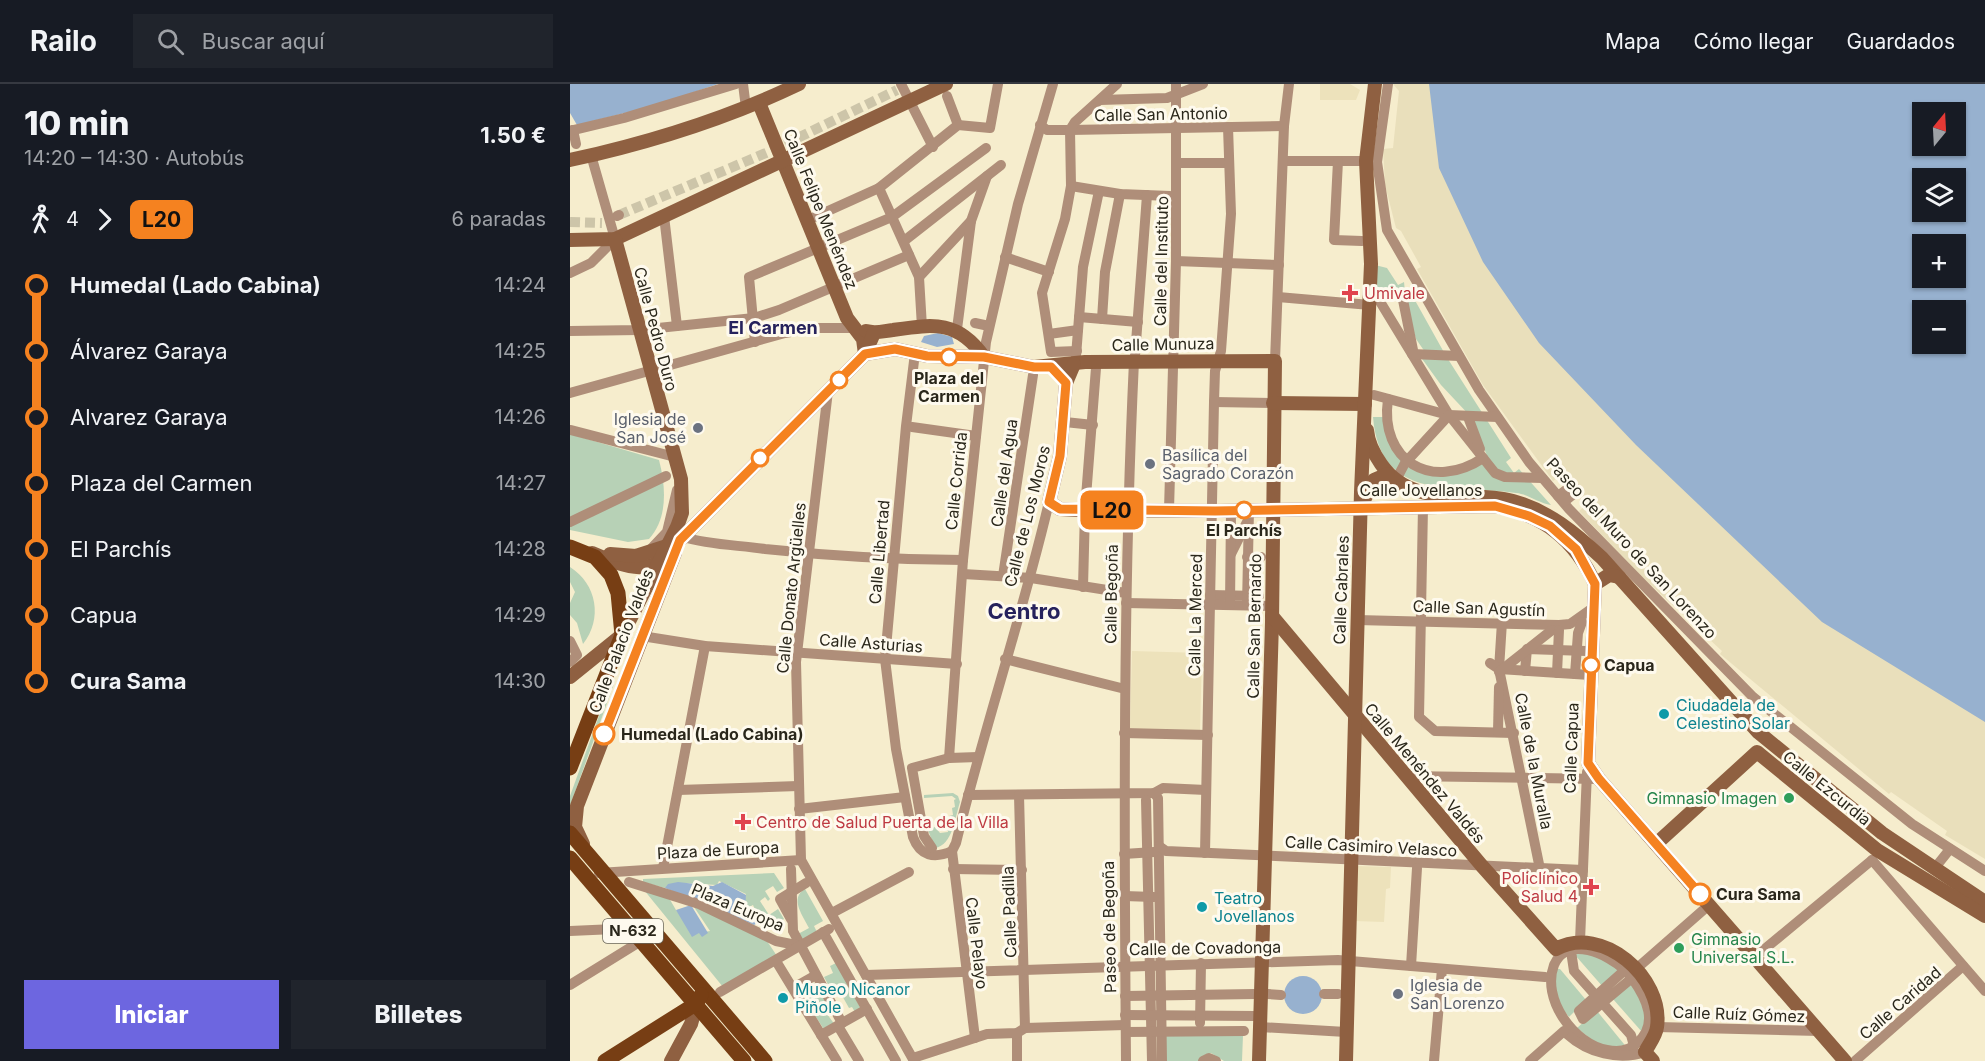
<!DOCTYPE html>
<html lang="es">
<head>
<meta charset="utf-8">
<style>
	:root { --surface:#171b24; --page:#20242c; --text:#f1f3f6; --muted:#9ea1a6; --line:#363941; --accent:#6d66e0 }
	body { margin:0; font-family:Inter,sans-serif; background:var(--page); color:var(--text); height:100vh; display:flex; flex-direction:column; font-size:22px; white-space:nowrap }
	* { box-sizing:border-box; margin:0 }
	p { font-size:20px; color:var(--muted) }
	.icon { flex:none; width:33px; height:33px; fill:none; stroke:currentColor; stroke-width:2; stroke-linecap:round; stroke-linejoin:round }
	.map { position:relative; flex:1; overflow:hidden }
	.sheet { display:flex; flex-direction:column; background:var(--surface); width:570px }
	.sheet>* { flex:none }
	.badge { padding:0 12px; border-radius:9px; font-size:21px; line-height:39px }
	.needle { width:39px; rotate:18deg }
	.tools { position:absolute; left:1342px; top:18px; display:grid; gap:12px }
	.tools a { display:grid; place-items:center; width:54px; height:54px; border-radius:0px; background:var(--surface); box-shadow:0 2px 4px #0004; font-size:30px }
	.map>.badge { position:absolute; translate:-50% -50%; box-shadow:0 0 0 3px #fff }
	.legs { display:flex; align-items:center; gap:9px; height:66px; padding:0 24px; font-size:20px }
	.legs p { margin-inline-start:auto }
	.overview { display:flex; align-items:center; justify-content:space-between; height:102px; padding:0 24px }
	h1 { font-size:33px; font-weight:800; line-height:45px }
	.cta { display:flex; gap:12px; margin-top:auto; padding:12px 24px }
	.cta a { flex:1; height:69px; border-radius:0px; background:var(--accent); color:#fff; font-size:24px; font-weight:800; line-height:69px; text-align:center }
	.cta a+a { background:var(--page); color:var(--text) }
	ul { padding:0 24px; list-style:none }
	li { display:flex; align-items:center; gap:21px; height:66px; font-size:22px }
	li i { display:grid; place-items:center; width:9px; height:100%; margin:0 8px; background:currentColor }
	li i::after { content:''; width:15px; height:15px; margin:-8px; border:4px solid; border-radius:50%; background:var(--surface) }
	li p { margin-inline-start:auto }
	li:first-child i { background:linear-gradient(#0000 50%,currentColor 0) }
	li:last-child i { background:linear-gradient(currentColor 50%,#0000 0) }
	header { display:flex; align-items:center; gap:36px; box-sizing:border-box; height:84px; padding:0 30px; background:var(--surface); border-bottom:2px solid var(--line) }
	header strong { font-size:28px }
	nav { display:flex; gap:33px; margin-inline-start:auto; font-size:21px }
	.search { width:420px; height:54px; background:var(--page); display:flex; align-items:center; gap:15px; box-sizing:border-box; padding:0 21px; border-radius:0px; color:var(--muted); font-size:22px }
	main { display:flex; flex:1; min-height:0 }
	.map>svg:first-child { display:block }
	.built { fill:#ede2bb }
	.green { fill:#b7d1b6 }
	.sand { fill:#e9dfbb }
	.water { fill:#97b1cf; fill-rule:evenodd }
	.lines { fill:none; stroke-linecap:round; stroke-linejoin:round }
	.street-tunnel { stroke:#cdc5a9; stroke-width:10; stroke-dasharray:10 5; stroke-linecap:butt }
	.street { stroke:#af8e79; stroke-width:10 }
	.secondary { stroke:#8f6041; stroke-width:14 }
	.primary { stroke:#773e14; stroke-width:15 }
	.line-1-casing { stroke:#fff; stroke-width:14 }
	.line-1 { stroke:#f58220; stroke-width:9 }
	.health-dot { fill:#e0444e; stroke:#fefaee; stroke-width:2 }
	.stop-1-dot { fill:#fff; stroke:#f58220; stroke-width:3 }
	.worship-dot { fill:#6b7280; stroke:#fefaee; stroke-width:2 }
	.culture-dot { fill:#0f9aa8; stroke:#fefaee; stroke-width:2 }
	.leisure-dot { fill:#2e9e5b; stroke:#fefaee; stroke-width:2 }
	.labels { text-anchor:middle; stroke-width:6; stroke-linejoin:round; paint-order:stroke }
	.shield { fill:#fefaee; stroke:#6a665a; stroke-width:1.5 }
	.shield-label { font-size:15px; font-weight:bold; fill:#2a271b }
	.street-label { font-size:16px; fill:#2a271b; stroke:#fefaee }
	.health-label { font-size:16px; fill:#be3a42; stroke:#fefaee; text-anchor:start }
	.stop-label { font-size:16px; font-weight:bold; fill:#2a271b; stroke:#fefaee; text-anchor:start }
	.worship-label { font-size:16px; fill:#5b616d; stroke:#fefaee; text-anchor:start }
	.culture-label { font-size:16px; fill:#0d838f; stroke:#fefaee; text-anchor:start }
	.leisure-label { font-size:16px; fill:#27864d; stroke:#fefaee; text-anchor:end }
	.neighbourhood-label { font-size:18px; font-weight:bold; fill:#26225c; stroke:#fefaee }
	.district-label { font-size:22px; font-weight:bold; fill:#26225c; stroke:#fefaee }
</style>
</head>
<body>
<header>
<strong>Railo</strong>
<div class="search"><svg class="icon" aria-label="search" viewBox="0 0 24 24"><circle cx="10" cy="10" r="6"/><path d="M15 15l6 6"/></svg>Buscar aquí</div>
<nav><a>Mapa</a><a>Cómo llegar</a><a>Guardados</a></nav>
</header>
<main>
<section class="sheet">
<div class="overview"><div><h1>10 min</h1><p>14:20 – 14:30 · Autobús</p></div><b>1.50 €</b></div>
<div class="legs"><svg class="icon" aria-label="walk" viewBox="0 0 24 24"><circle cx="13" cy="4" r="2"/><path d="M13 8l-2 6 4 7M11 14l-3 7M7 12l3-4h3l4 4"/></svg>4<svg class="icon" aria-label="forward" viewBox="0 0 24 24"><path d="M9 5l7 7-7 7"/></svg><b class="badge" style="background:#f58220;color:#111">L20</b><p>6 paradas</p></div>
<ul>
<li><i style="color:#f58220"></i><b>Humedal (Lado Cabina)</b><p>14:24</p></li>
<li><i style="color:#f58220"></i><span>Álvarez Garaya</span><p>14:25</p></li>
<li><i style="color:#f58220"></i><span>Alvarez Garaya</span><p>14:26</p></li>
<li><i style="color:#f58220"></i><span>Plaza del Carmen</span><p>14:27</p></li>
<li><i style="color:#f58220"></i><span>El Parchís</span><p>14:28</p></li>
<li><i style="color:#f58220"></i><span>Capua</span><p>14:29</p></li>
<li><i style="color:#f58220"></i><b>Cura Sama</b><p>14:30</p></li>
</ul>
<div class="cta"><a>Iniciar</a><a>Billetes</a></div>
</section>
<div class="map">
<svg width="1415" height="977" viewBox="0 0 1415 977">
	<rect width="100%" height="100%" fill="#f6edcd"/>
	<g class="built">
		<polygon points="750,0 780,0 790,6 786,16 750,16"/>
		<polygon points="562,567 632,569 630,648 560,645"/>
		<polygon points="786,782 821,783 820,804 816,805 814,838 784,837"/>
	</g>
	<g class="green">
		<path d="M801,180L817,184L828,201L834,198L835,208L842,211L876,272L941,374L936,378L944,389L949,385L981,421C968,419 958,410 946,409C884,400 810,419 803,333H813L827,371C866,386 880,402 918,374L901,333L871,301L850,272L855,268L846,255L832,211H806Z"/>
		<path d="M0,350L89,376C96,403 98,434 79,455L58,458L0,446Z"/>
		<path d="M0,483C27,500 33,535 13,560L7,539L0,531V519L5,508L0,498Z"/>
		<polygon points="42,596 45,597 0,722 0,712"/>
		<path d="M383,709L388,712L390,718C385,733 383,761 365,764L358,746L365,743L370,749L378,748L377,740L380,739L379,732L383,731L382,724L385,723L384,716L386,715L382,712L354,714V711Z"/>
		<polygon points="204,789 214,804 207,808 203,802 195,807 200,815 198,817 195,813 190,817 199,831 208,825 214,835 204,841 206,849 199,838 192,842 183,821 177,824 174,819 176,810 149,797 147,801 114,799 95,804 73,798 73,795"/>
		<path d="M235,805L253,837L244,842L247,848L231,856L228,850L239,844C233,832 219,814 235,805Z"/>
		<polygon points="74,806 99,814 106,826 129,849 140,847 122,820 197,857 207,872 153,903"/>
		<polygon points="1015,867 1052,885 1033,903 1005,871"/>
		<polygon points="266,879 291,925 285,928 282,923 279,924 270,908 264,911 254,893 263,889 260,882"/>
		<path d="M986,885H990L1016,916L999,933C987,920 984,902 986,885Z"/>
		<polygon points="243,897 258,920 252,923 265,941 255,947 235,916 248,908"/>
		<polygon points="1061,897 1078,934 1072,948 1043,915"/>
		<polygon points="1026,927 1027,927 1058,965 1032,964 1007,944"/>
		<polygon points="673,951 672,977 654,977 641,969 628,977 594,977 594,952"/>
	</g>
	<polygon class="sand" points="823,0 923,0 1415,617 1415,775 1375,751 1377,747 1321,708 1319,710 1150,570 1152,567 1070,491 1009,427 1015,422 991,392 983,397 913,301 847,185 851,183 831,147 826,144 815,101 813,65 823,64 829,7"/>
	<g class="water">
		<polygon points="0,0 148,0 83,22 7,41 0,29"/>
		<path d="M859,0H1415V638L1252,538L1066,361L969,259L913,178L869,84ZM1353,28H1386V62H1353ZM1353,94H1386V128H1353ZM1386,160V194H1353V160ZM1386,226V260H1353V226Z"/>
		<polygon points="368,249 382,253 384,260 367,263 351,258 354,252"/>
		<polygon points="108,798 143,802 152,798 176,811 175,826 179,826 187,839 184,841 95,804 98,800"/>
		<polygon points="121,821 138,849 132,853 129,849 122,853 106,826"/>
		<circle cx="733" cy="911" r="19"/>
	</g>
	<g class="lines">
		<g class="street-tunnel">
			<polyline points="215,60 327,6"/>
			<polyline points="49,131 203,66"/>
			<polyline points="0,138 32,139"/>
		</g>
		<g class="street">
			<polyline points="173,0 176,24"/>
			<polyline points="331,0 363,63"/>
			<polyline points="818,0 807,78 817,146 909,306 959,378 999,425 1183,613 1342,740 1415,787"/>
			<polyline points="377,12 388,41"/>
			<polyline points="530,16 597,14 633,0"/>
			<polyline points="470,41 477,46 500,46 714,42"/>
			<polyline points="3,46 6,60"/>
			<polyline points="0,47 54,34 166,0"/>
			<polyline points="713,77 796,77"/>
			<polyline points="768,77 764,156 792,157"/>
			<polyline points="611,79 659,79"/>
			<polyline points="501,102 550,110 600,112"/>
			<polyline points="309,104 349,193 352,243"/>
			<polyline points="47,132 49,131"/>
			<polyline points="94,132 107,242"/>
			<polyline points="238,136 309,104 388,41 420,44 428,0"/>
			<polyline points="334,157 431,81"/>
			<polyline points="435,173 479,188"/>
			<polyline points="606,177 709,181"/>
			<polyline points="0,189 21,179 45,155 21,71"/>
			<polyline points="349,193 401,137 417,92"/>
			<polyline points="803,210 854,211"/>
			<polyline points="806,211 879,331 925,389 935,393 972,394"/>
			<polyline points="832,211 843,266"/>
			<polyline points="708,213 800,221"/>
			<polyline points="509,233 568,238"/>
			<polyline points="532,235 535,188 550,110"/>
			<polyline points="405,239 419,242"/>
			<polyline points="387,245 401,137"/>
			<polyline points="0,247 69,246 184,234 209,226 339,171"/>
			<polyline points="479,250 508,246"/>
			<polyline points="185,258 179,193 322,133 416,64"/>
			<polyline points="507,267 481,268 472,209 495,135 501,102 500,46 505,38 547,0"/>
			<path d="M345,269L336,342L315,575L326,665L343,753C350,772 364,775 382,767L386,759C414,644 452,533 479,418"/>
			<polyline points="842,270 889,272"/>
			<polyline points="506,272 513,183 529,107"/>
			<polyline points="565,272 577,111"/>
			<polyline points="705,277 714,42 719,0"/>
			<polyline points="258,307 226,578 231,776 344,977"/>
			<polyline points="0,309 215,249 244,244 282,244"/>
			<polyline points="804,311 878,331"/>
			<path d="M818,315C809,377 862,408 913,374"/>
			<polyline points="644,318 703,319"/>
			<polyline points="898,333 910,365"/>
			<polyline points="495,338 523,341"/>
			<polyline points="342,343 406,352"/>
			<polyline points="1,346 105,373"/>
			<polyline points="826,396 835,379 879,331 927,333"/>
			<polyline points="988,412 1000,403 1005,404 1005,409 994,418"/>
			<polyline points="853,423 849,633 865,647 944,649"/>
			<polyline points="599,426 606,177 606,0"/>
			<polyline points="0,438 96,392"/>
			<path d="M113,453C140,461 168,461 195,465C261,472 326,476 393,476"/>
			<polyline points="80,466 97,448 107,406"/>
			<polyline points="661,470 677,438"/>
			<polyline points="677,473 691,473"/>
			<polyline points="393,490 461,494 556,509"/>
			<polyline points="433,492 463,291"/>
			<polyline points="513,503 515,426 526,284"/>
			<polyline points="640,511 689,512"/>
			<polyline points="556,519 702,522"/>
			<polyline points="660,521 661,426"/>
			<polyline points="677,521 679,426"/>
			<polyline points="787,536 989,541 1000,540 1024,523"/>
			<polyline points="932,538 929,585 1020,591"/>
			<polyline points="74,549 78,553 135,562 387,580"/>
			<polyline points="0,557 7,571 0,578"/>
			<polyline points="435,575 555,605"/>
			<polyline points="920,579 929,585 970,785"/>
			<polyline points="955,587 957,565 1016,567"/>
			<polyline points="929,588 982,546"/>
			<polyline points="987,589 989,546"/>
			<polyline points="1005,590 1008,549 1012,538"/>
			<polyline points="928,648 929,603"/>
			<polyline points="554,649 638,651"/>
			<polyline points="408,673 379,674 393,476 416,258 448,120 483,0"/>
			<polyline points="835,692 1029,695"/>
			<polyline points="108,706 228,702"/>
			<polyline points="584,709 588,714 592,977"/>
			<polyline points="398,711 584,709 593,704 636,706"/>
			<polyline points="449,711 455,944"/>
			<polyline points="576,716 582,977"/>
			<polyline points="229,725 335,713"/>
			<polyline points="589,762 596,767 1013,786"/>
			<polyline points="362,764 354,752 342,684 379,674"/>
			<polyline points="382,767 405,954"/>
			<polyline points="635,769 644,318 645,287 651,267 661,130 658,43"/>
			<polyline points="554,770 584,768"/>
			<polyline points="1302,776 1415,907"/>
			<polyline points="1368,780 1380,765"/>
			<polyline points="93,784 135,562"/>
			<polyline points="221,785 223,847 272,939"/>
			<polyline points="383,785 452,786"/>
			<polyline points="29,789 231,776"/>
			<polyline points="59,798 129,820 206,857 231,862"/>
			<polyline points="554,812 584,813"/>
			<polyline points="262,829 339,788"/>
			<polyline points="221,835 210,815 236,799"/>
			<polyline points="0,847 45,845"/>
			<polyline points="253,848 326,977"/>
			<polyline points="1010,857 1017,688"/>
			<polyline points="1001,867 1004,887 1061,951 1064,962"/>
			<polyline points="1185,873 1302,776"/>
			<polyline points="206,877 267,977"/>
			<polyline points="841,882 847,784"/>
			<polyline points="1066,885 1139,821"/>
			<path d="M1055,886C1039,871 997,850 984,881C971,915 1004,960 1037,966C1047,968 1059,967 1067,959C1089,940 1077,915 1062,894"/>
			<polygon points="1055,886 1062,894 1013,935 1009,927"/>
			<polyline points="296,891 768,876 975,893"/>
			<polyline points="0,901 71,857"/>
			<polyline points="223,904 246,891"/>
			<polyline points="150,908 259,845"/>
			<polyline points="698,910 711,911"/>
			<polyline points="754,910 768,910"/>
			<polyline points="555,912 685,910"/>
			<polyline points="555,931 685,932"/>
			<polyline points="630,939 631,879"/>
			<polyline points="268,942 289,977"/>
			<polyline points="690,943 776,948"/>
			<polyline points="1087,943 1249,947"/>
			<polyline points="556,948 674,947"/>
			<polyline points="447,949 447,977"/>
			<path d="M997,950C1018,969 1049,977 1075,968"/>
			<polyline points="251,951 297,925"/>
			<polyline points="343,974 417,950 447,949 455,944 555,941"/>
			<path d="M556,977C554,743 553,510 564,277"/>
			<polyline points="633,977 639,974 646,977"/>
			<polyline points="864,977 872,885"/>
			<polyline points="960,977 994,947"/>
			<polyline points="1285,977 1393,882"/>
		</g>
		<g class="secondary">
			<polyline points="189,19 277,234 293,255 295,270"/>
			<path d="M0,76C78,59 158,34 229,0"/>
			<polyline points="0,156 45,155 376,0"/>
			<path d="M296,247C306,250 313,247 323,246C364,240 388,236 414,273"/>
			<polyline points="295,270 325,265 357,272 414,273 464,283 515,278 705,277 702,538 689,977"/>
			<path d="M504,280L496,299L490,372L479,418L490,425L506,426L645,427L925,422C974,431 1005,456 1025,500"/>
			<polyline points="703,319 795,320"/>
			<path d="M797,346C798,358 804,370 811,380C843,426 897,405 943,417C979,427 1005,449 1032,474L1188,648L1312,749L1415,818"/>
			<polyline points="793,418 804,396 818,390"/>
			<path d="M22,469C59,485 85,495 110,456L295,270L304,249"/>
			<polyline points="40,470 66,472 97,462"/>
			<polyline points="1049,493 1039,491 1025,500 1018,679 1029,695 1275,977"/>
			<path d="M702,532L912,782L986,865C1032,840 1094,893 1087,943C1086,952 1079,960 1075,968L1083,977"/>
			<polyline points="0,593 52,551 107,443 112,429 111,395 45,155"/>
			<polyline points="13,760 5,743 7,722 105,469"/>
			<polyline points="1086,760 1187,668 1307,766 1415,832"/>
			<polyline points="101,977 121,940 127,919"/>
			<polyline points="776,977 791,408 801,180 796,77 805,0"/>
		</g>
		<g class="primary">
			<polyline points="0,463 25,473 41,491 48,509 52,551 0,684"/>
			<polyline points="0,749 195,977"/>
			<polyline points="0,774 174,977"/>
			<polyline points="35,977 127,919 131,911"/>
		</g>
	</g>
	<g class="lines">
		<g class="line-1-casing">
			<polyline id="line-1" points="34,650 110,456 295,270 325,265 357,272 414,273 464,283 481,283 496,299 490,372 479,418 490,425 645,427 925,422 959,432 980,442 1006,465 1025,500 1018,679 1029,695 1130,810"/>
		</g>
		<use href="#line-1" class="line-1"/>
	</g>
	<g class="health-dot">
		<path d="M777 200h6v6h6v6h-6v6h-6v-6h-6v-6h6z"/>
		<path d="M170 729h6v6h6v6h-6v6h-6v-6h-6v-6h6z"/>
		<path d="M1018 794h6v6h6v6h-6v6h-6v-6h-6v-6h6z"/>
	</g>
	<g class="stop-1-dot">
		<circle cx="379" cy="273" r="8"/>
		<circle cx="269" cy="296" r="8"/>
		<circle cx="190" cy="374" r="8"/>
		<circle cx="674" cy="426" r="8"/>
		<circle cx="1021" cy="581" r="8"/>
		<circle cx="34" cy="650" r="10"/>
		<circle cx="1130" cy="810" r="10"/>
	</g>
	<g class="worship-dot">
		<circle cx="128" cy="344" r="6"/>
		<circle cx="580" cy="380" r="6"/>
		<circle cx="828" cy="910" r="6"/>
	</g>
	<g class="culture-dot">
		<circle cx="1094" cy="630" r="6"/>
		<circle cx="632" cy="823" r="6"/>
		<circle cx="213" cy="914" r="6"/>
	</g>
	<g class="leisure-dot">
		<circle cx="1219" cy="714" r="6"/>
		<circle cx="1109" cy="864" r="6"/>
	</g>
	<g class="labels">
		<rect class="shield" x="33" y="835" width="60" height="24" rx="4.5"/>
		<g class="shield-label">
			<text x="63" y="852">N-632</text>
		</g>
		<g class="street-label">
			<text transform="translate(591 30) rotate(-1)" y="6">Calle San Antonio</text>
			<text transform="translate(251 125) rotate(68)" y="6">Calle Felipe Menéndez</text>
			<text transform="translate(591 177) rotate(-89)" y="6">Calle del Instituto</text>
			<text transform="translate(86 245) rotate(75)" y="6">Calle Pedro Duro</text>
			<text transform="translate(593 260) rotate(-1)" y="6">Calle Munuza</text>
			<text transform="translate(434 389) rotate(-82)" y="6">Calle del Agua</text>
			<text transform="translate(386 397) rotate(-84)" y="6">Calle Corrida</text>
			<text x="851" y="412">Calle Jovellanos</text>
			<text transform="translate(457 432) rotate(-76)" y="6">Calle de Los Moros</text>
			<text transform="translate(1062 464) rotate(47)" y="6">Paseo del Muro de San Lorenzo</text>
			<text transform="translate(309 468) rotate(-85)" y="6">Calle Libertad</text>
			<text transform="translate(221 504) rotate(-84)" y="6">Calle Donato Argüelles</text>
			<text transform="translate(771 506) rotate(-88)" y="6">Calle Cabrales</text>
			<text transform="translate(541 510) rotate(-89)" y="6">Calle Begoña</text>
			<text transform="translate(909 524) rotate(2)" y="6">Calle San Agustín</text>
			<text transform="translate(625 531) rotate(-89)" y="6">Calle La Merced</text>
			<text transform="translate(684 542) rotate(-89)" y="6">Calle San Bernardo</text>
			<text transform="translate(51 557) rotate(-69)" y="6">Calle Palacio Valdés</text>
			<text transform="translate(301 559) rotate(4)" y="6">Calle Asturias</text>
			<text transform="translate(1001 664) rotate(-88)" y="6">Calle Capua</text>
			<text transform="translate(964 677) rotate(79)" y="6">Calle de la Muralla</text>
			<text transform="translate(855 689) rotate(50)" y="6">Calle Menéndez Valdés</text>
			<text transform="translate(1257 704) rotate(39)" y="6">Calle Ezcurdia</text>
			<text transform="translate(801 762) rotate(3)" y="6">Calle Casimiro Velasco</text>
			<text transform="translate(148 766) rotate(-3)" y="6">Plaza de Europa</text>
			<text transform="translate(168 823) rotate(23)" y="6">Plaza Europa</text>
			<text transform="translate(439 828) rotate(-92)" y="6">Calle Padilla</text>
			<text transform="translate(539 843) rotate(-91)" y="6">Paseo de Begoña</text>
			<text transform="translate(407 859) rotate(83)" y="6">Calle Pelayo</text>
			<text transform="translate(635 864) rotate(-1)" y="6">Calle de Covadonga</text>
			<text transform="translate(1330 919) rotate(-41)" y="6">Calle Caridad</text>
			<text transform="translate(1169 930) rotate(2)" y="6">Calle Ruíz Gómez</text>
		</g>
		<g class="health-label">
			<text x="794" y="215">Umivale</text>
			<text x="186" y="744">Centro de Salud Puerta de la Villa</text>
			<text x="1008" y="800" text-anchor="end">Policlínico<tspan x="1008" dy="18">Salud 4</tspan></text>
		</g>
		<g class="stop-label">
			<text x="379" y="300" text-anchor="middle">Plaza del<tspan x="379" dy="18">Carmen</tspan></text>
			<text x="674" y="452" text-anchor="middle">El Parchís</text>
			<text x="1034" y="587">Capua</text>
			<text x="51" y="656">Humedal (Lado Cabina)</text>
			<text x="1146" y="816">Cura Sama</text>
		</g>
		<g class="worship-label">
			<text x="116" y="341" text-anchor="end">Iglesia de<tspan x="116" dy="18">San José</tspan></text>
			<text x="592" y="377">Basílica del<tspan x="592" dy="18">Sagrado Corazón</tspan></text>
			<text x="840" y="907">Iglesia de<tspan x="840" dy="18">San Lorenzo</tspan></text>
		</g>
		<g class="culture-label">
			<text x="1106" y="627">Ciudadela de<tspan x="1106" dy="18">Celestino Solar</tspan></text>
			<text x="644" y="820">Teatro<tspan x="644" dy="18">Jovellanos</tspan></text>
			<text x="225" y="911">Museo Nicanor<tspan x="225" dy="18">Piñole</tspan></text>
		</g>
		<g class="leisure-label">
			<text x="1207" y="720">Gimnasio Imagen</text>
			<text x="1121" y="861" text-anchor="start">Gimnasio<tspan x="1121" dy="18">Universal S.L.</tspan></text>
		</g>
		<g class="neighbourhood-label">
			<text x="203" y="250">El Carmen</text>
		</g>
		<g class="district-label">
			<text x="454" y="535">Centro</text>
		</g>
	</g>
</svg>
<div class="tools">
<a><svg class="needle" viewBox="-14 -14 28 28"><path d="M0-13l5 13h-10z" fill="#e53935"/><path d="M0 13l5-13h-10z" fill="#9ea1a6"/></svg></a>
<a><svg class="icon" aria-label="layers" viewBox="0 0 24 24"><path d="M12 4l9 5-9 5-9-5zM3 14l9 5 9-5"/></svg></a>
<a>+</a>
<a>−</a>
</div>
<b class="badge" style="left:542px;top:426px;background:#f58220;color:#111">L20</b>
</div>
</main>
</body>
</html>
